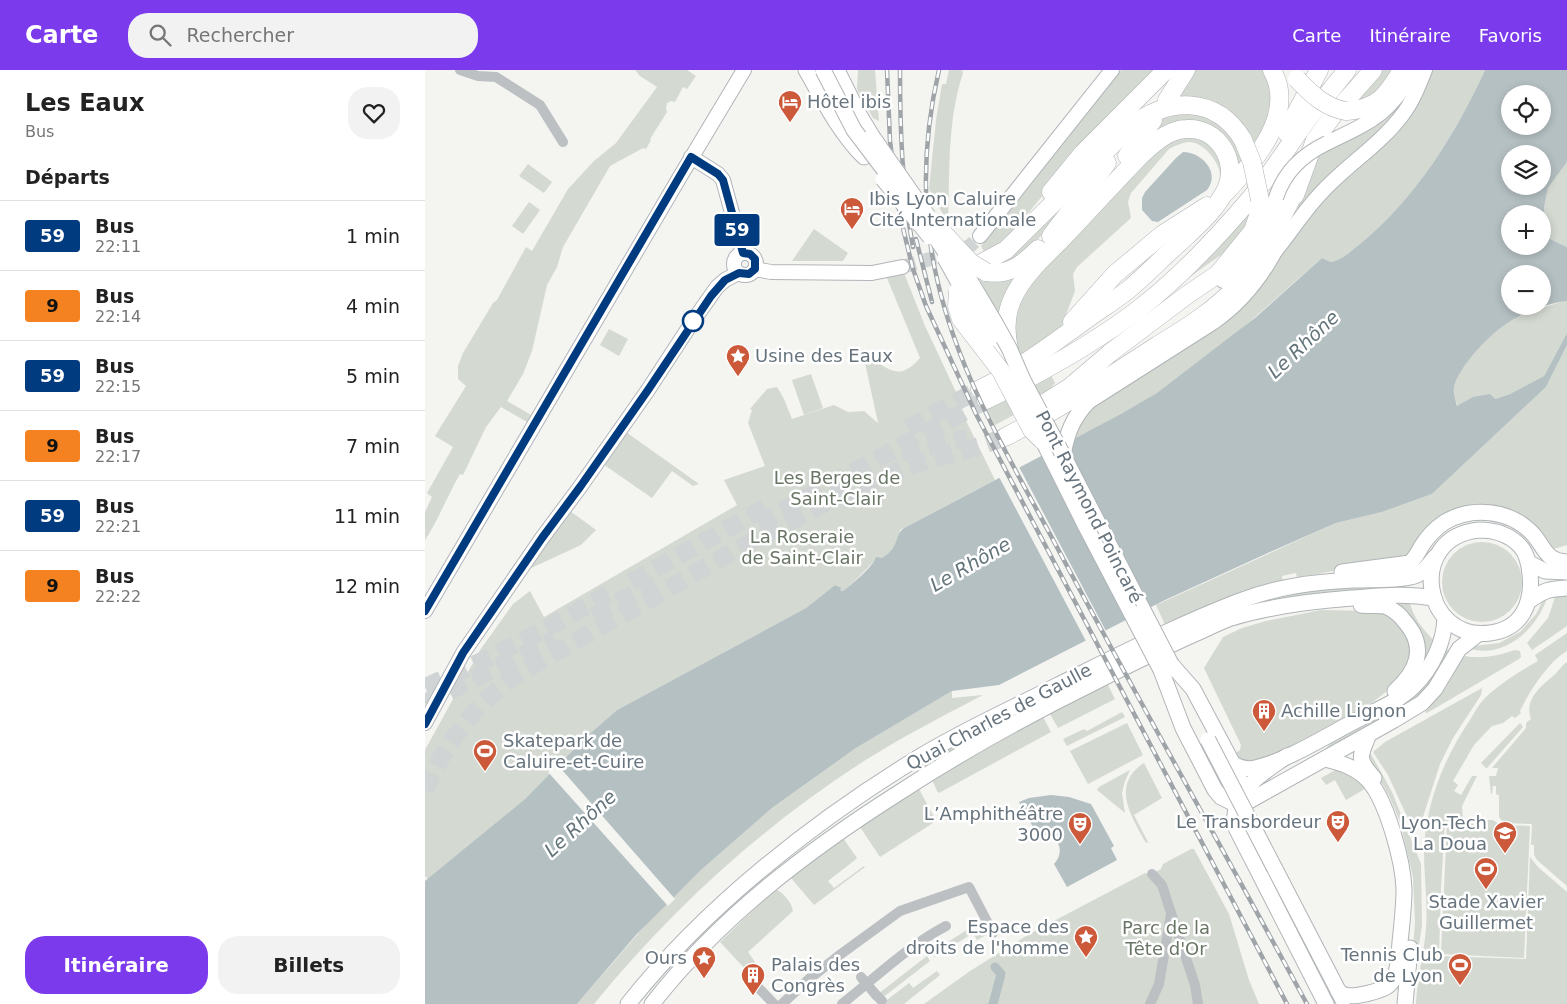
<!DOCTYPE html>
<html lang="fr">
<head>
<meta charset="utf-8">
<style>
	:root { --surface:#fff; --page:#f2f2f2; --text:#222; --muted:#767676; --line:#e0e0e0; --accent:#7c3aed }
	body { margin:0; font-family:"DejaVu Sans",sans-serif; background:var(--page); color:var(--text); height:100vh; display:flex; flex-direction:column; font-size:19px; white-space:nowrap }
	* { box-sizing:border-box; margin:0 }
	p { font-size:16px; color:var(--muted) }
	.icon { flex:none; width:28px; height:28px; fill:none; stroke:currentColor; stroke-width:2; stroke-linecap:round; stroke-linejoin:round }
	.map { position:relative; flex:1; overflow:hidden }
	.drawer { display:flex; flex-direction:column; background:var(--surface); width:425px }
	.drawer>* { flex:none }
	.badge { padding:0 10px; border-radius:4px; font-size:18px; line-height:32px }
	.fabs { position:absolute; left:1076px; top:15px; display:grid; gap:10px }
	.fabs a { display:grid; place-items:center; width:50px; height:50px; border-radius:50%; background:var(--surface); box-shadow:0 2px 8px #0003; font-size:25px }
	.map>.badge { position:absolute; translate:-50% -50%; box-shadow:0 0 0 2px #fff }
	h2 { padding:0 25px; font-size:19px; line-height:45px }
	.round { display:grid; place-items:center; flex:none; width:52px; height:52px; border-radius:20px; background:var(--page) }
	.head { display:flex; align-items:center; justify-content:space-between; height:85px; padding:0 25px }
	h1 { font-size:24px; font-weight:700; line-height:38px }
	.primary-button { display:flex; gap:10px; margin-top:auto; padding:10px 25px }
	.primary-button a { flex:1; height:58px; border-radius:20px; background:var(--accent); color:#fff; font-size:20px; font-weight:700; line-height:58px; text-align:center }
	.primary-button a+a { background:var(--page); color:var(--text) }
	ul { padding:0; list-style:none }
	li { display:flex; align-items:center; gap:15px; height:70px; padding:0 25px; border-top:1px solid var(--line) }
	li div { flex:1 }
	li b { display:block; font-size:19px }
	li em { font-style:normal }
	li .badge { min-width:55px; font-weight:700; text-align:center }
	header { display:flex; align-items:center; gap:30px; box-sizing:border-box; height:70px; padding:0 25px; background:var(--accent); color:#fff }
	header strong { font-size:24px }
	nav { display:flex; gap:28px; margin-inline-start:auto; font-size:18px }
	.search { width:350px; height:45px; background:var(--page); display:flex; align-items:center; gap:12px; box-sizing:border-box; padding:0 18px; border-radius:20px; color:var(--muted); font-size:19px }
	main { display:flex; flex:1; min-height:0 }
	.map>svg:first-child { display:block }
	.green { fill:#d4d9d1 }
	.water { fill:#b5c0c3; fill-rule:evenodd }
	.pier { fill:#f4f4f1 }
	.lines { fill:none; stroke-linecap:round; stroke-linejoin:round }
	.canal { stroke:#b5c0c3; stroke-width:9 }
	.secondary-tunnel { stroke:#d1d4d4; stroke-width:14; stroke-dasharray:14 7; stroke-linecap:butt }
	.highway-tunnel { stroke:#d1d4d4; stroke-width:18; stroke-dasharray:18 9; stroke-linecap:butt }
	.secondary-casing { stroke:#b1b5b9; stroke-width:16 }
	.primary-casing { stroke:#b0b4b7; stroke-width:17 }
	.highway-casing { stroke:#b0b3b6; stroke-width:19 }
	.street { stroke:#bcc0c2; stroke-width:10 }
	.secondary { stroke:#fff; stroke-width:14 }
	.primary { stroke:#fff; stroke-width:15 }
	.highway { stroke:#fff; stroke-width:18 }
	.rail-casing { stroke:#9ea4a8; stroke-width:4.5 }
	.rail { stroke:#fff; stroke-width:2.5; stroke-dasharray:8; stroke-linecap:butt }
	.secondary-bridge-casing { stroke:#b1b5b9; stroke-width:16; stroke-linecap:butt }
	.primary-bridge-casing { stroke:#b0b4b7; stroke-width:17; stroke-linecap:butt }
	.highway-bridge-casing { stroke:#b0b3b6; stroke-width:19; stroke-linecap:butt }
	.street-bridge { stroke:#bcc0c2; stroke-width:10 }
	.secondary-bridge { stroke:#fff; stroke-width:14 }
	.primary-bridge { stroke:#fff; stroke-width:15 }
	.highway-bridge { stroke:#fff; stroke-width:18 }
	.line-casing { stroke:#fff; stroke-width:11 }
	.line { stroke:#003b80; stroke-width:8 }
	.stop-dot { fill:#fff; stroke:#003b80; stroke-width:2.5 }
	.labels { text-anchor:middle; stroke-width:5; stroke-linejoin:round; paint-order:stroke }
	.poi-label { font-size:18px; fill:#67747e; stroke:#fff; text-anchor:start }
	.park-label { font-size:18px; fill:#697665; stroke:#fff }
	.street-label { font-size:18px; fill:#67747e; stroke:#fff }
	.water-label { font-size:19px; font-style:italic; fill:#63757b; stroke:#fff }
</style>
</head>
<body>
<header>
<strong>Carte</strong>
<div class="search"><svg class="icon" aria-label="search" viewBox="0 0 24 24"><circle cx="10" cy="10" r="6"/><path d="M15 15l6 6"/></svg>Rechercher</div>
<nav><a>Carte</a><a>Itinéraire</a><a>Favoris</a></nav>
</header>
<main>
<section class="drawer">
<div class="head"><div><h1>Les Eaux</h1><p>Bus</p></div><a class="round"><svg class="icon" aria-label="heart" viewBox="0 0 24 24"><path d="M12 20l-8-8c-3-5 5-10 8-4 3-6 11-1 8 4z"/></svg></a></div>
<h2>Départs</h2>
<ul>
<li><span class="badge" style="background:#003b80;color:#fff">59</span><div><b>Bus</b><p>22:11</p></div><em>1 min</em></li>
<li><span class="badge" style="background:#f58220;color:#111">9</span><div><b>Bus</b><p>22:14</p></div><em>4 min</em></li>
<li><span class="badge" style="background:#003b80;color:#fff">59</span><div><b>Bus</b><p>22:15</p></div><em>5 min</em></li>
<li><span class="badge" style="background:#f58220;color:#111">9</span><div><b>Bus</b><p>22:17</p></div><em>7 min</em></li>
<li><span class="badge" style="background:#003b80;color:#fff">59</span><div><b>Bus</b><p>22:21</p></div><em>11 min</em></li>
<li><span class="badge" style="background:#f58220;color:#111">9</span><div><b>Bus</b><p>22:22</p></div><em>12 min</em></li>
</ul>
<div class="primary-button"><a>Itinéraire</a><a>Billets</a></div>
</section>
<div class="map">
<svg width="1142" height="934" viewBox="0 0 1142 934">
	<rect width="100%" height="100%" fill="#f4f4f1"/>
	<g class="green">
		<path d="M210,0H262L271,6L262,19L258,17L250,32L246,31L242,33L241,38L242,42L225,69L226,70L221,79L218,78L185,96L138,177L132,197L122,215L107,281L98,304L82,331L106,345L102,352L76,337L61,357L38,405L35,404C23,424 14,449 0,470V442L7,427L2,423L28,377L10,366L41,316L33,309V296L38,283L68,233L72,230L101,177L107,181L143,119L169,91L191,73L232,17L215,6Z"/>
		<polygon points="433,0 450,0 454,51 448,48 432,19"/>
		<path d="M524,0H537L538,3C522,51 525,102 523,153L504,119L511,50L517,14H521Z"/>
		<path d="M696,0H737C700,39 662,77 626,116C610,133 580,177 559,182L556,176Z"/>
		<polygon points="765,0 843,0 850,30 831,79 826,70 753,30"/>
		<polygon points="955,0 972,0 959,20 924,37"/>
		<path d="M1003,0H1060C1030,65 991,128 935,174C926,181 917,190 906,192L897,188C846,232 797,279 742,317C712,337 680,353 648,369L662,342L851,191L882,146L941,86Z"/>
		<polygon points="990,7 978,38 876,142 872,138 890,83 914,72"/>
		<polygon points="775,43 802,59 822,92 809,107 778,56 710,82 738,45"/>
		<path d="M752,65L784,69L800,101L792,119C794,112 796,106 794,99C790,87 776,71 763,72C756,73 750,76 744,79L706,123L703,132L706,148L652,197L648,204L650,221L637,255L625,269L596,288L587,264L594,224L726,81Z"/>
		<polygon points="685,81 627,155 590,192 575,197 567,192"/>
		<polygon points="1142,92 1142,177 1123,168 1119,138 1123,118"/>
		<polygon points="103,94 127,112 119,123 94,106"/>
		<polygon points="104,132 115,140 98,164 87,156"/>
		<polygon points="830,134 816,171 766,206 765,203"/>
		<polygon points="389,159 423,183 418,191 367,191"/>
		<polygon points="596,202 576,252 554,208 559,206"/>
		<path d="M479,203L500,256L531,322L528,324L570,410L475,460C473,471 470,481 460,487C456,489 452,489 449,491C439,502 429,512 418,521L415,520L417,518L410,515L381,538L192,640L160,668L100,729L3,809L0,806V680L55,580L88,534L105,521L119,547L312,435L299,410L340,396L323,353L327,340L325,339L342,319L352,317L359,329L367,349L409,335L423,342L439,341L453,353L437,279C448,287 467,309 482,299C487,297 491,292 495,288L462,208Z"/>
		<path d="M1139,231H1142V263L1119,306L1085,324L1070,329L1033,337C1031,331 1028,324 1029,318C1031,299 1068,261 1085,251C1101,242 1121,237 1139,231Z"/>
		<polygon points="184,259 203,269 194,286 175,275"/>
		<polygon points="1142,275 1142,475 1122,481 1109,463 1042,441 989,485 872,508 871,503 857,506 858,512 740,555 731,535 911,453 957,442 1007,424 1121,317"/>
		<polygon points="386,304 398,338 379,345 367,310"/>
		<polygon points="626,305 630,313 617,330 570,355 561,338"/>
		<polygon points="201,362 274,414 268,416 247,401 227,428 178,394"/>
		<polygon points="145,441 171,460 156,475 104,499"/>
		<circle cx="1057" cy="512" r="40"/>
		<polygon points="981,513 981,519 841,532 878,522 916,516"/>
		<polygon points="1142,523 1142,556 1107,580 1102,573 1123,548 1131,524"/>
		<path d="M1119,528H1122C1112,559 1080,588 1046,579L1050,576L1074,573L1095,562L1111,544Z"/>
		<path d="M984,530C988,547 998,561 1012,573L998,595L999,583L958,531Z"/>
		<polygon points="896,540 950,541 966,545 984,569 987,578 984,595 966,618 948,632 840,690 819,693 809,684 815,680 816,675 779,598 798,567 817,558 841,551"/>
		<path d="M1142,563V581C1123,592 1104,622 1095,641L1096,643L1090,648L1087,646L1078,653L1067,656L1049,675L1028,711L1033,715L1029,721L1036,725L1047,706H1052L1037,736L1038,751H1020L1016,818L1014,886L1101,889L1105,787L1113,797L1142,822V934H991C992,909 999,884 1001,858C1003,833 999,807 999,782C1000,735 1019,688 1045,650C1049,643 1054,634 1060,628C1076,613 1094,602 1113,591L1110,585Z"/>
		<polygon points="1018,578 1024,580 1006,612 989,630 896,685 904,675 917,665 945,651"/>
		<path d="M1090,580L1095,581L1096,587L1094,589L1002,643L1000,642L1020,619L1039,586C1058,589 1072,586 1090,580Z"/>
		<path d="M1142,592V816L1112,790L1109,785V775H1106L1107,754L1079,753L1074,747V725L1071,724V716H1068L1067,724H1066L1064,706H1071L1073,698H1067L1101,658V653L1106,649C1099,630 1115,617 1128,606C1133,602 1136,596 1142,592Z"/>
		<polygon points="682,613 690,629 633,658 625,644"/>
		<path d="M1057,618L1056,625L1028,668L1015,694L998,747C995,753 991,754 985,753L963,705L948,682L960,672Z"/>
		<path d="M527,621V628L558,625C518,646 477,667 439,691C336,757 246,840 169,934H152L225,850L276,800L347,738L431,678Z"/>
		<polygon points="609,633 610,636 498,699 496,698 497,693"/>
		<polygon points="697,642 700,647 642,676 638,669 659,659 662,661"/>
		<polygon points="618,647 626,662 514,723 512,721 507,710"/>
		<polygon points="702,653 718,685 663,714 645,681"/>
		<polygon points="1095,653 1098,657 1062,698 1061,698 1056,693"/>
		<polygon points="940,684 946,684 967,722 996,794 997,856 988,912 986,900 990,853 988,807 975,752 965,728 958,715 948,702"/>
		<path d="M719,693L737,728L709,745L723,772L721,773C707,747 685,715 719,693Z"/>
		<polygon points="918,696 945,716 921,730 910,710 901,715 896,708"/>
		<polygon points="705,700 700,711 697,723 700,743 672,720 674,717"/>
		<polygon points="494,719 511,751 455,787 435,757"/>
		<polygon points="1059,750 1068,750 1075,755 1105,756 1099,888 1016,884 1022,752 1052,754"/>
		<polygon points="418,768 432,788 430,790 403,811 409,818 439,796 440,797 389,835 366,808"/>
		<polygon points="766,779 769,779 804,844 824,910 834,934 499,934 545,901 606,863 720,803 725,805 736,799 738,794"/>
		<path d="M350,819C358,822 367,833 368,841L323,882L330,892L321,900L295,872Z"/>
		<polygon points="553,853 561,865 552,870 548,863 510,887 507,882"/>
		<polygon points="502,886 505,891 457,928 453,924"/>
		<polygon points="512,901 515,905 479,934 462,934 462,930 484,913 488,918"/>
	</g>
	<g class="water">
		<path d="M1060,0H1142V92L1123,118L1119,138L1123,168L1142,177V231C1126,232 1098,243 1084,252C1067,262 1032,298 1029,318C1028,323 1031,331 1032,336L1048,327L1065,324L1070,329L1085,324L1119,306L1142,263V275L1121,317L1007,424L957,442L911,453L845,482L740,530L574,615L527,621L431,678L347,738L276,800L211,865L152,934H0V811L100,729L160,668L192,640L381,538L410,515L417,518L415,520L418,521C427,514 448,497 451,487L457,488C475,478 469,465 479,458L696,344L732,323L831,247L897,188L906,192C917,190 926,181 935,174C991,128 1030,65 1060,0ZM1085,24H1118V56H1085ZM1085,84H1118V116H1085ZM1085,144H1118V176H1085ZM1085,204H1118V236H1085Z"/>
		<path d="M758,82C777,82 796,103 782,120L736,150L733,152L727,151L717,140V128L720,122L751,88Z"/>
		<path d="M626,725L644,727L666,734L689,776L686,778L692,790L642,817L629,794C642,780 632,762 613,766L594,732L604,728Z"/>
	</g>
	<g class="pier">
		<polygon points="593,395 682,563 662,573 573,405"/>
		<polygon points="131,693 250,829 243,836 123,702"/>
	</g>
	<g class="lines">
		<polyline class="canal" points="568,934 576,904 570,897"/>
		<polyline class="secondary-tunnel" points="477,197 537,180 546,175 555,166"/>
		<g class="highway-tunnel">
			<polyline points="483,358 555,319"/>
			<polyline points="477,383 542,368"/>
			<polyline points="333,454 561,330"/>
			<polyline points="206,512 345,435"/>
			<polyline points="169,546 229,512"/>
			<path d="M0,617C63,590 123,558 183,524"/>
			<polyline points="0,633 130,569"/>
			<path d="M0,720C21,672 49,636 91,605L320,475L412,427L484,396L558,375L580,367"/>
		</g>
		<g class="secondary-casing">
			<g id="secondary">
				<path d="M902,73C945,52 965,45 989,0"/>
				<polyline points="266,87 293,104 298,110 318,183"/>
				<polyline points="555,166 687,0"/>
				<circle cx="320" cy="194" r="11"/>
				<path d="M848,184C865,164 879,140 898,121C923,94 956,74 978,44C988,31 994,15 1000,0"/>
				<polyline points="330,199 346,202 447,203 477,197"/>
				<path d="M798,211C829,181 839,170 851,128"/>
				<polyline points="0,541 256,105 319,0"/>
				<polyline points="0,653 38,583 117,468 155,417 223,320 268,251 292,217 300,210 313,203"/>
			</g>
		</g>
		<g class="primary-casing">
			<g id="primary">
				<path d="M381,0C399,31 414,62 439,87"/>
				<polyline points="412,0 435,46 447,66"/>
				<polyline points="560,258 578,293"/>
				<polyline points="618,371 660,455"/>
				<path d="M1054,460C1069,460 1084,464 1095,476C1102,483 1104,494 1105,504C1108,533 1097,559 1065,563C997,572 981,467 1054,460Z"/>
				<polyline points="1104,493 1120,501 1142,502"/>
				<path d="M917,502L985,493C990,488 993,483 996,477C1002,467 1011,458 1020,452C1047,436 1084,440 1106,462C1120,476 1119,491 1142,492"/>
				<path d="M1104,531C1119,520 1124,519 1142,518"/>
				<path d="M936,535C943,536 953,535 960,536C968,539 976,546 981,553C1002,578 992,601 970,621"/>
				<path d="M718,540L638,385C642,363 648,347 664,331L788,252C814,234 833,211 848,184"/>
				<polyline points="746,594 768,619 808,694 823,730"/>
				<polyline points="736,600 758,658 790,720 796,727 812,735 824,731 840,722 969,650 997,633 1010,619 1034,579 1053,564"/>
				<path d="M944,664C935,687 931,688 949,708"/>
				<path d="M862,686C844,699 821,712 812,734C810,740 810,748 809,754L901,934"/>
				<path d="M900,689C917,693 932,698 944,711C962,732 978,791 979,819C979,836 977,854 975,872C974,883 974,895 970,906C969,909 966,913 964,915C957,921 929,928 920,925C917,924 916,923 913,921"/>
				<path d="M808,694C815,698 821,700 830,698C862,691 901,666 930,651C951,640 973,632 989,616C1007,598 1019,573 1020,548"/>
				<polyline points="850,799 918,930"/>
				<path d="M203,934C281,836 389,751 496,686C539,660 586,639 631,616C690,587 750,556 812,532C851,517 886,512 928,510C945,509 968,511 985,507C997,505 1003,496 1010,487"/>
				<path d="M227,934C295,847 382,781 475,722C538,681 603,645 670,612C704,595 738,578 772,563C783,558 795,552 806,548C846,536 886,531 927,528C956,526 980,523 1009,528"/>
				<polyline points="980,934 985,878"/>
			</g>
		</g>
		<g class="highway-casing">
			<g id="highway">
				<polyline points="742,30 761,0"/>
				<path d="M921,41C953,39 962,25 977,0"/>
				<polyline points="861,62 894,0"/>
				<polyline points="702,86 728,50"/>
				<polyline points="626,122 658,83 741,0"/>
				<path d="M801,122C829,92 872,44 847,0"/>
				<polyline points="870,125 890,70 909,44 948,0"/>
				<polyline points="626,166 682,93"/>
				<path d="M561,202C584,206 598,194 613,179"/>
				<path d="M541,206L551,196L581,180L705,57C743,27 791,25 818,70"/>
				<polyline points="647,252 690,204 738,164 782,136"/>
				<path d="M582,305C609,287 636,268 662,249C676,239 690,230 703,220C720,206 736,189 753,174C771,157 792,140 802,117C813,90 792,57 762,59C744,59 729,73 717,84C690,112 664,140 638,168C620,186 597,206 587,230C580,246 580,261 584,278"/>
				<polyline points="555,319 591,301"/>
				<path d="M561,330C614,304 667,275 714,239C755,207 791,169 824,130C845,106 861,79 880,53C893,35 908,18 922,0"/>
				<polyline points="610,339 645,317 685,283 762,225 793,204 828,161 833,146 835,132"/>
				<path d="M580,367C633,340 683,308 733,275C761,258 790,240 812,216C839,187 855,150 873,115"/>
			</g>
		</g>
		<g class="street">
			<polyline points="35,0 53,6 71,7 115,35 138,72"/>
			<polyline points="727,804 737,815 746,843 770,915 773,934"/>
			<polyline points="324,908 349,934"/>
			<polyline points="451,925 457,931"/>
			<polyline points="357,934 384,909 416,884 475,841 544,817 568,863"/>
			<path d="M417,934C451,907 483,876 521,856"/>
			<polyline points="725,934 734,914 746,844"/>
		</g>
		<use href="#secondary" class="secondary"/>
		<use href="#primary" class="primary"/>
		<use href="#highway" class="highway"/>
		<g class="rail-casing">
			<g id="rail">
				<polyline points="462,0 465,71 475,146 488,199 501,236 551,344 862,934"/>
				<path d="M475,0C475,59 477,118 488,177"/>
				<path d="M514,0C498,69 496,140 512,209C534,307 588,394 634,481C715,633 800,783 882,934"/>
				<polyline points="491,169 507,232"/>
			</g>
		</g>
		<use href="#rail" class="rail"/>
		<g class="secondary-bridge-casing">
			<path id="secondary-bridge" d="M851,128C859,102 877,85 902,73"/>
		</g>
		<g class="primary-bridge-casing">
			<g id="primary-bridge">
				<polyline points="398,0 429,60 470,114"/>
				<polyline points="447,66 512,159"/>
				<polyline points="458,109 505,167"/>
				<polyline points="503,156 529,195"/>
				<polyline points="528,182 569,251 584,278 598,310 638,385"/>
				<polyline points="520,188 565,269"/>
				<polyline points="660,455 736,600"/>
				<polyline points="718,540 746,594"/>
				<polyline points="783,670 850,799"/>
			</g>
		</g>
		<g class="highway-bridge-casing">
			<g id="highway-bridge">
				<path d="M872,9C886,24 901,38 921,41"/>
				<polyline points="818,70 827,92 835,130"/>
				<polyline points="506,150 546,193 561,202"/>
				<polyline points="533,221 532,236 536,249 576,301 607,360 618,371"/>
			</g>
		</g>
		<polyline class="street-bridge" points="436,907 451,925"/>
		<use href="#secondary-bridge" class="secondary-bridge"/>
		<use href="#primary-bridge" class="primary-bridge"/>
		<use href="#highway-bridge" class="highway-bridge"/>
	</g>
	<g class="lines">
		<g class="line-casing">
			<polyline id="line" points="0,541 266,87 293,104 298,110 318,183 325,184 330,189 330,199 324,204 314,203 300,210 286,226 223,320 155,417 117,468 38,583 0,654"/>
		</g>
		<use href="#line" class="line"/>
	</g>
	<defs>
		<g id="hotel-pin" transform="scale(1.25)"><path d="M0 17L-7.5 6A9.5 9.5 0 1 1 7.5 6Z" fill="#cc5939" stroke="#fff"/><path d="M-6-4.5h1.5V1H6V5H4.5V3h-9V5H-6ZM-4 0a1.8 1.8 0 1 1 3.6 0ZM.5 0V-2.5h3Q6-2.5 6 0Z" fill="#fff"/></g>
		<g id="sight-pin" transform="scale(1.25)"><path d="M0 17L-7.5 6A9.5 9.5 0 1 1 7.5 6Z" fill="#cc5939" stroke="#fff"/><path d="M0-6L1.8-2.2L6-1.7L2.9 1.2L3.7 5.4L0 3.3L-3.7 5.4L-2.9 1.2L-6-1.7L-1.8-2.2Z" fill="#fff"/></g>
		<g id="building-pin" transform="scale(1.25)"><path d="M0 17L-7.5 6A9.5 9.5 0 1 1 7.5 6Z" fill="#cc5939" stroke="#fff"/><path d="M-4-6H4V6H1V3H-1V6H-4ZM-2.5-4.3h1.7v1.8h-1.7ZM.8-4.3h1.7v1.8H.8ZM-2.5-1h1.7V.8h-1.7ZM.8-1h1.7V.8H.8Z" fill="#fff"/></g>
		<g id="stadium-pin" transform="scale(1.25)"><path d="M0 17L-7.5 6A9.5 9.5 0 1 1 7.5 6Z" fill="#cc5939" stroke="#fff"/><path d="M0-5a6.5 5 0 1 0 0 10a6.5 5 0 1 0 0-10ZM-3.5-1.8h7v3.6h-7Z" fill="#fff"/></g>
		<g id="theatre-pin" transform="scale(1.25)"><path d="M0 17L-7.5 6A9.5 9.5 0 1 1 7.5 6Z" fill="#cc5939" stroke="#fff"/><path d="M-5-5.5Q0-4 5-5.5V0Q5 5 0 6Q-5 5-5 0ZM-3.3-2.5H-1v1.5H-3.3ZM1-2.5H3.3v1.5H1ZM-2.8 1Q0 5.5 2.8 1Z" fill="#fff"/></g>
		<g id="university-pin" transform="scale(1.25)"><path d="M0 17L-7.5 6A9.5 9.5 0 1 1 7.5 6Z" fill="#cc5939" stroke="#fff"/><path d="M0-5L7-2L0 1L-7-2ZM-4 1L0 2.5L4 1V4Q0 6-4 4Z" fill="#fff"/></g>
	</defs>
	<g fill-rule="evenodd">
		<use href="#hotel-pin" x="365" y="32"/>
		<use href="#hotel-pin" x="427" y="139"/>
		<use href="#sight-pin" x="313" y="286"/>
		<use href="#building-pin" x="839" y="641"/>
		<use href="#stadium-pin" x="60" y="681"/>
		<use href="#theatre-pin" x="913" y="752"/>
		<use href="#theatre-pin" x="655" y="754"/>
		<use href="#university-pin" x="1080" y="763"/>
		<use href="#stadium-pin" x="1061" y="799"/>
		<use href="#sight-pin" x="661" y="867"/>
		<use href="#sight-pin" x="279" y="888"/>
		<use href="#stadium-pin" x="1035" y="895"/>
		<use href="#building-pin" x="328" y="905"/>
	</g>
	<circle class="stop-dot" cx="268" cy="251" r="10"/>
	<g class="labels">
		<g class="poi-label">
			<text x="382" y="38">Hôtel ibis</text>
			<text x="444" y="135">Ibis Lyon Caluire<tspan x="444" dy="21">Cité Internationale</tspan></text>
			<text x="330" y="292">Usine des Eaux</text>
			<text x="856" y="647">Achille Lignon</text>
			<text x="78" y="677">Skatepark de<tspan x="78" dy="21">Caluire-et-Cuire</tspan></text>
			<text x="638" y="750" text-anchor="end">L’Amphithéâtre<tspan x="638" dy="21">3000</tspan></text>
			<text x="896" y="758" text-anchor="end">Le Transbordeur</text>
			<text x="1062" y="759" text-anchor="end">Lyon-Tech<tspan x="1062" dy="21">La Doua</tspan></text>
			<text x="1061" y="838" text-anchor="middle">Stade Xavier<tspan x="1061" dy="21">Guillermet</tspan></text>
			<text x="644" y="863" text-anchor="end">Espace des<tspan x="644" dy="21">droits de l'homme</tspan></text>
			<text x="1018" y="891" text-anchor="end">Tennis Club<tspan x="1018" dy="21">de Lyon</tspan></text>
			<text x="262" y="894" text-anchor="end">Ours</text>
			<text x="346" y="901">Palais des<tspan x="346" dy="21">Congrès</tspan></text>
		</g>
		<g class="park-label">
			<text x="412" y="414">Les Berges de<tspan x="412" dy="21">Saint-Clair</tspan></text>
			<text x="377" y="473">La Roseraie<tspan x="377" dy="21">de Saint-Clair</tspan></text>
			<text x="741" y="864">Parc de la<tspan x="741" dy="21">Tête d'Or</tspan></text>
		</g>
		<g class="street-label">
			<text transform="translate(664 437) rotate(63)" y="6">Pont Raymond Poincaré</text>
			<text transform="translate(574 647) rotate(-28)" y="6">Quai Charles de Gaulle</text>
		</g>
		<g class="water-label">
			<text transform="translate(878 274) rotate(-43)" y="7">Le Rhône</text>
			<text transform="translate(545 494) rotate(-30)" y="7">Le Rhône</text>
			<text transform="translate(155 753) rotate(-42)" y="7">Le Rhône</text>
		</g>
	</g>
</svg>
<div class="fabs">
<a><svg class="icon" aria-label="locate" viewBox="0 0 24 24"><circle cx="12" cy="12" r="6"/><path d="M12 2v4M12 18v4M2 12h4M18 12h4"/></svg></a>
<a><svg class="icon" aria-label="layers" viewBox="0 0 24 24"><path d="M12 4l9 5-9 5-9-5zM3 14l9 5 9-5"/></svg></a>
<a>+</a>
<a>−</a>
</div>
<b class="badge" style="left:312px;top:160px;background:#003b80;color:#fff">59</b>
</div>
</main>
</body>
</html>
